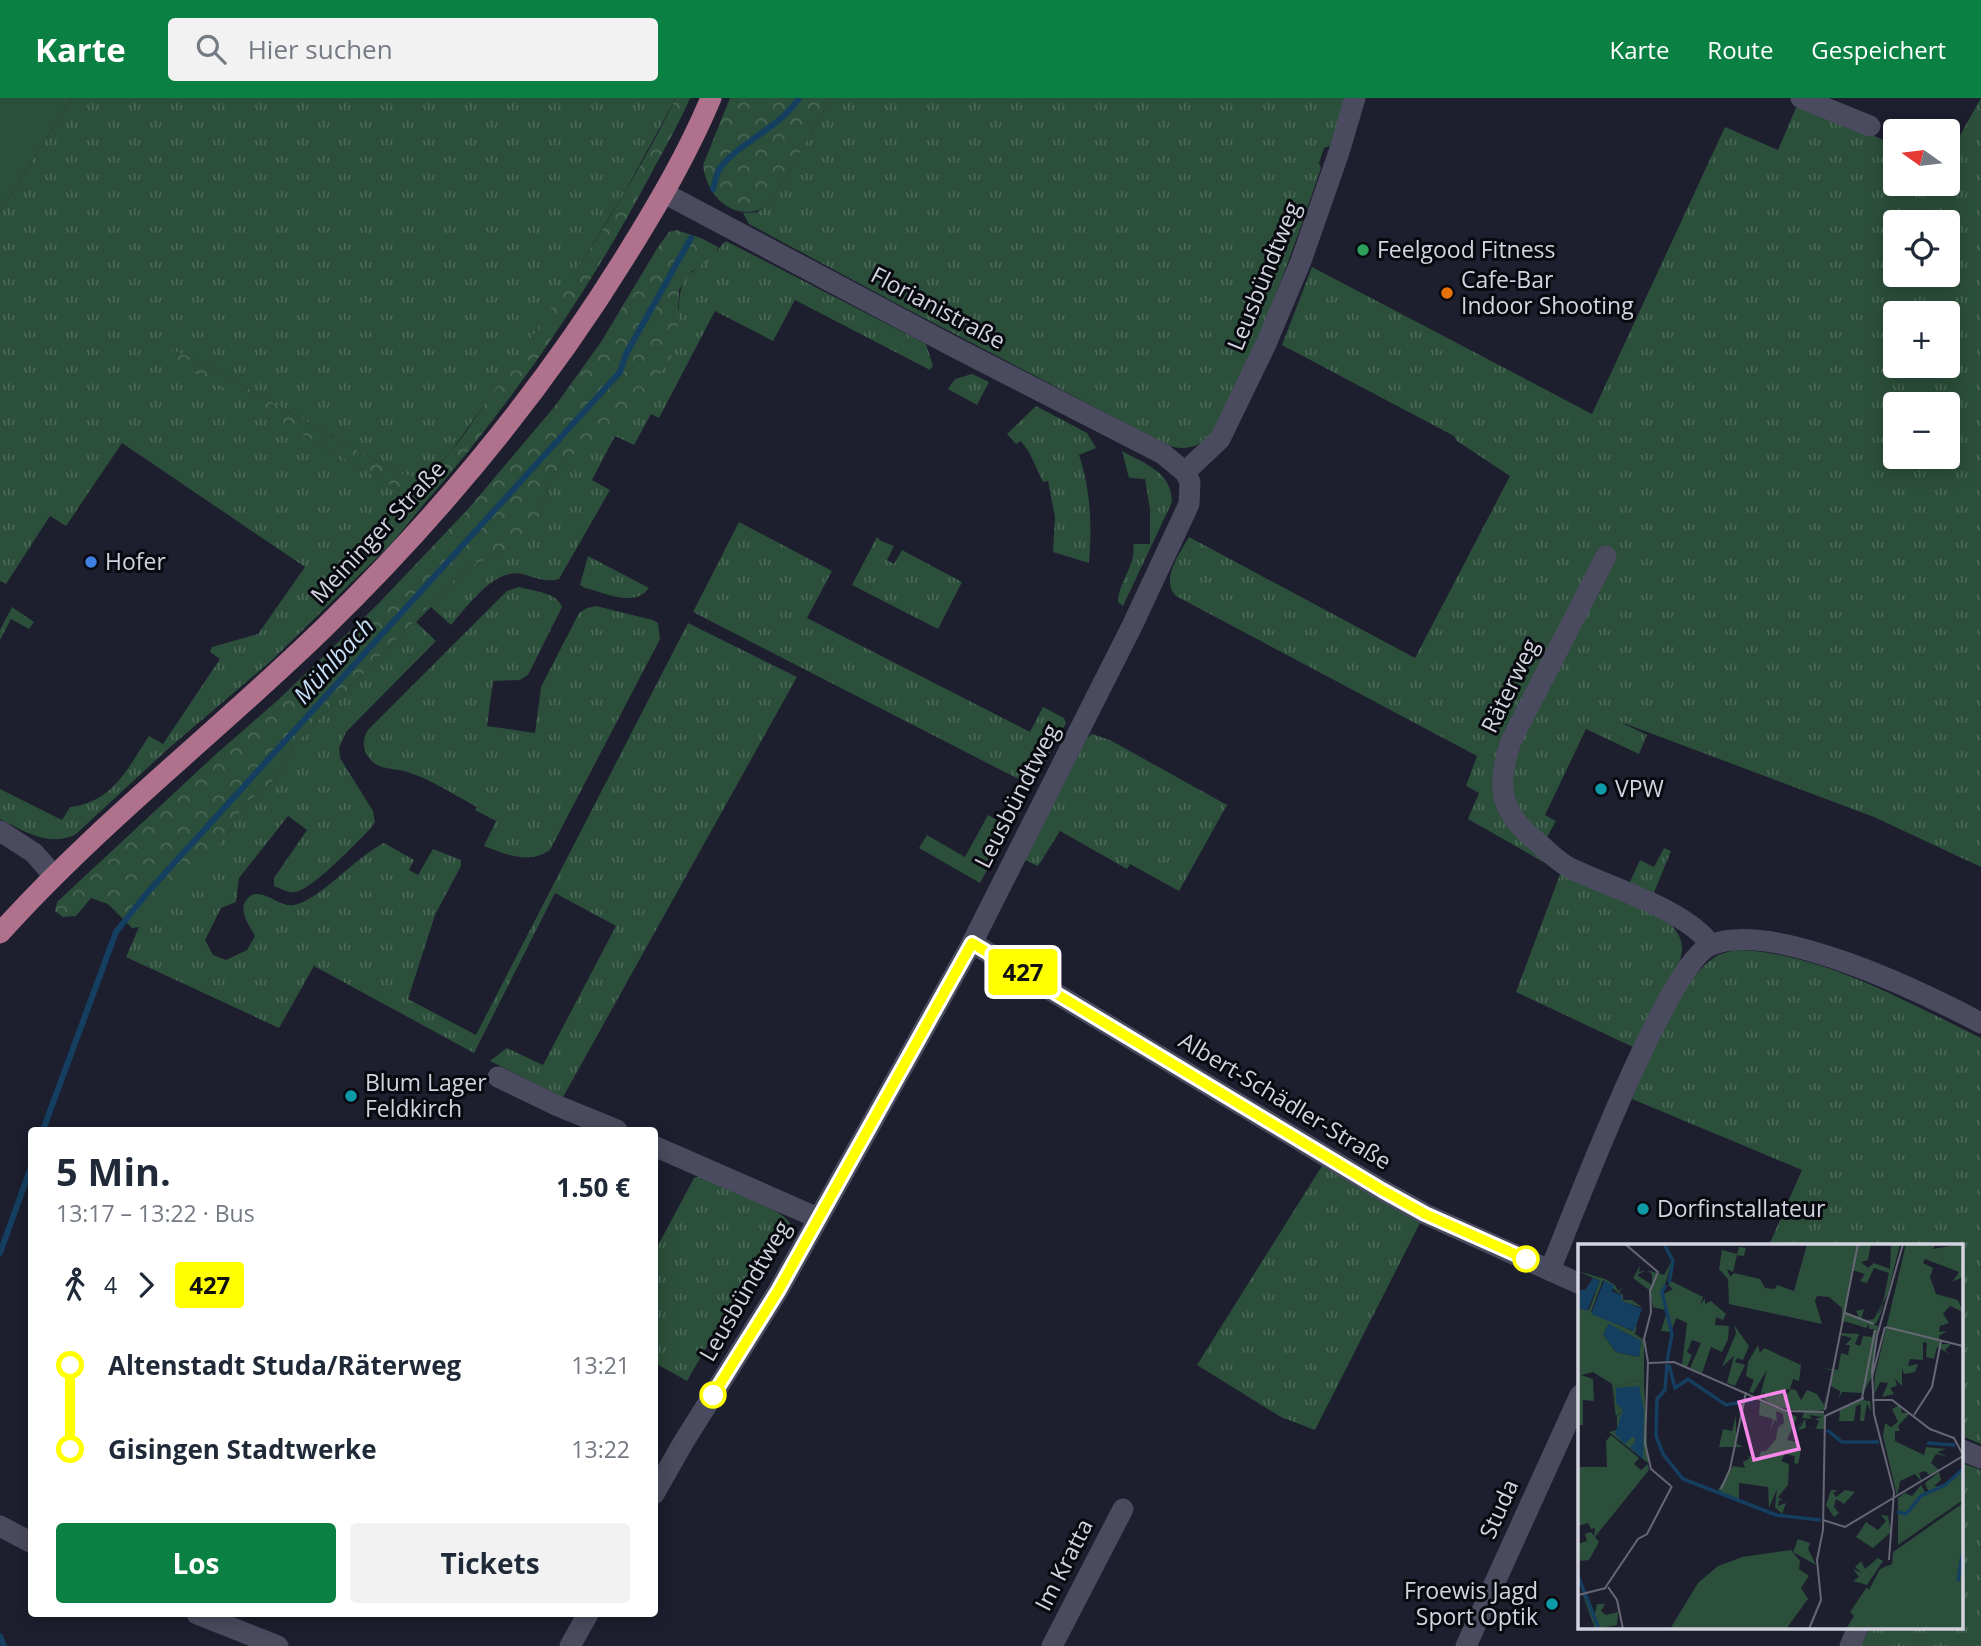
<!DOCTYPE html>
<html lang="de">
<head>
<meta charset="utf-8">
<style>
	:root { --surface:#fff; --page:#f2f2f3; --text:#1f2937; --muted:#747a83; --accent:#0b8043 }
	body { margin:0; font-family:"Open Sans",sans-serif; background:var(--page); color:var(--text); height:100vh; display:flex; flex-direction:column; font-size:26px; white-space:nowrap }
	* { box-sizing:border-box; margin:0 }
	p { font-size:23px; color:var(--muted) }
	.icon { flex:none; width:38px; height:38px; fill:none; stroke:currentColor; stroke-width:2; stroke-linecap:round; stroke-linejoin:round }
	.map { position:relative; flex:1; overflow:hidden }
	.drawer { position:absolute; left:28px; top:1029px; width:630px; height:490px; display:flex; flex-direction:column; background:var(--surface); border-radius:7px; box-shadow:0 4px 18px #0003 }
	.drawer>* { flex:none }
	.badge { padding:0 14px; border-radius:5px; font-size:24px; line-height:46px }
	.needle { width:46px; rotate:284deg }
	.controls { position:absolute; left:1883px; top:21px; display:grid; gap:14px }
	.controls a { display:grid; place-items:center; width:77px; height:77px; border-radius:7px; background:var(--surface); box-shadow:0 4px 18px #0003; font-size:35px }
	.map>.badge { position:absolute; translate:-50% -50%; box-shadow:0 0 0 4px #fff }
	.legs { display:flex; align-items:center; gap:10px; height:77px; padding:0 28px; font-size:23px }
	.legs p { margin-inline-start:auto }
	.overview { display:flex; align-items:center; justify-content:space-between; height:119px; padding:0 28px }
	h1 { font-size:38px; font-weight:700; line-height:52px }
	.action { display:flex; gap:14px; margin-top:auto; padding:14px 28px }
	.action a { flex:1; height:80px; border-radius:7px; background:var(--accent); color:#fff; font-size:28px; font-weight:700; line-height:80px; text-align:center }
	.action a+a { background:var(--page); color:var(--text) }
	ul { padding:0 28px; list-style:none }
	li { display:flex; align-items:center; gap:24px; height:84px; font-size:26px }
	li i { display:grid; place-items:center; width:10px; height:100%; margin:0 9px; background:currentColor }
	li i::after { content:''; width:18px; height:18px; margin:-9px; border:5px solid; border-radius:50%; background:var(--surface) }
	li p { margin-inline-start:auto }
	li:first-child i { background:linear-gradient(#0000 50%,currentColor 0) }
	li:last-child i { background:linear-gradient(currentColor 50%,#0000 0) }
	header { display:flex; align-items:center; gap:42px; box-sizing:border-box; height:98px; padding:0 35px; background:var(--accent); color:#fff }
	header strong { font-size:33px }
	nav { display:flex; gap:38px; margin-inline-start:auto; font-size:24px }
	.search { width:490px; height:63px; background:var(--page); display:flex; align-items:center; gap:18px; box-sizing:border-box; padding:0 24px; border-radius:7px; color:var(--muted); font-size:26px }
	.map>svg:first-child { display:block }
	.grass { fill:url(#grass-tufts); fill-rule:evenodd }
	.forest { fill:url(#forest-crowns) }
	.garden { fill:#2c4f3b }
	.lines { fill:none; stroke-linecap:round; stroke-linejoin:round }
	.stream { stroke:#153f60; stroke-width:6 }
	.minor { stroke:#4a4b5e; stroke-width:21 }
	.major { stroke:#af718c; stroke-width:21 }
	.line-1-casing { stroke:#fff; stroke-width:16 }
	.line-1 { stroke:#ff0; stroke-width:10 }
	.leisure-dot { fill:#2e9e5b; stroke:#090910; stroke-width:2.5 }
	.food-dot { fill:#e8710a; stroke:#090910; stroke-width:2.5 }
	.shop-dot { fill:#3f7fe0; stroke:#090910; stroke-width:2.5 }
	.culture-dot { fill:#0f9aa8; stroke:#090910; stroke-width:2.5 }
	.stop-1-dot { fill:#fff; stroke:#ff0; stroke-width:3.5 }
	.labels { text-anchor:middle; stroke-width:6; stroke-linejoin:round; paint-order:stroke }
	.poi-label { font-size:23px; fill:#d3d4e0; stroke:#090910; text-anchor:start }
	.street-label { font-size:23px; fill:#d3d4e0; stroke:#090910 }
	.water-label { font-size:24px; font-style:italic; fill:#c5def5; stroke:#090910 }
	.inset-river { fill:none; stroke:#153f60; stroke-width:3.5 }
	.inset-road { fill:none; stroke:#666775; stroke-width:2 }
	.view { fill:#f888ea; fill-opacity:0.15; stroke:#f888ea; stroke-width:3.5 }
	.inset-edge { fill:none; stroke:#d3d4e0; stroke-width:3.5 }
</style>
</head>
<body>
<header>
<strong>Karte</strong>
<div class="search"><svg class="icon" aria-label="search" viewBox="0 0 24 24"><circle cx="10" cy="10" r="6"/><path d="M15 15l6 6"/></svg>Hier suchen</div>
<nav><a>Karte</a><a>Route</a><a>Gespeichert</a></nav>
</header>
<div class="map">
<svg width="1981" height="1548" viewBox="0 0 1981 1548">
	<defs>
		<pattern id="grass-tufts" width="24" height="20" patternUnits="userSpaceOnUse" patternTransform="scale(1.75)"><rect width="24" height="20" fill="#2c4f3b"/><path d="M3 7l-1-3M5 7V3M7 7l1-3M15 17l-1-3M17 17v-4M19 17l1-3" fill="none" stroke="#4a6757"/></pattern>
		<pattern id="forest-crowns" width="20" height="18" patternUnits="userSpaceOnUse" patternTransform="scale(1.75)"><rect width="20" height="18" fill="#2c4f3b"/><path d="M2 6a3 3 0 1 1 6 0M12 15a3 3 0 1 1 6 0" fill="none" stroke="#4a6757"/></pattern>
	</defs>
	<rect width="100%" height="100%" fill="#1d1e2e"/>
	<g class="grass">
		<path d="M72,0H676L623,97L552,212L449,356L427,378L413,379L398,375L197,262L159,253L424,406L392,445L272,562L169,650L76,736C49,750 24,733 0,721V691L62,722L70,709C113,704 127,671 149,638L163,646L220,561L210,554L212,549L258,536L305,469L122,345L66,428L50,418L6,486L0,483V114Z"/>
		<path d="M832,0H1345L1330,48L1324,50L1319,65L1321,70C1297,141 1272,212 1240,280C1232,297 1225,318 1214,333C1203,348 1185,354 1167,347L905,210L749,126L743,115L757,114L768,108Z"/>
		<path d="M1981,0V769L1874,719L1618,623L1647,637L1639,656L1586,631L1545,717L1556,723L1547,739L1568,759L1670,825C1683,840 1685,850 1678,868L1633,949L1516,894L1561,774L1468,721L1479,695L1466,688L1477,658L1176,498C1160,482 1180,455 1189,439L1415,560L1510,378L1457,343L1454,338L1282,247L1312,169L1592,316L1725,29L1778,52L1798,5L1895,47V86H1948V59ZM1895,124H1948V177H1895ZM1895,215H1948V268H1895ZM1895,306H1948V359H1895Z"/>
		<path d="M726,143L926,246L933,268L930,272L795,202L773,243L715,213L659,320L651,316L634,347L615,338L592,382L610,392L559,481C547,485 534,479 522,476C495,469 467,509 451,527L431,509L416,524L436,543L346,634L339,650L340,660L373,713L375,724L371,730C357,744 312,792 295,794C288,795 281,791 274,788V780L307,732L288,718L239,780L236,804L221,810L205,842L213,857L226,862L247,852L255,838C249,827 236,810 249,799C262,788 279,810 294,807C320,802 355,759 384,745L414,762L409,772L418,777L433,751L461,762V768L435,817L408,901L476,937L688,525L797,579L563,999L490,963L507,950L543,967L616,828L555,795L474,955L314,868L279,930L126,859L139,829L228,735L245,705L266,691L284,669L293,648L455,481L474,466L499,456L540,417L549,386L561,366L583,347L679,211C679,181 688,176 711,160C717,156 719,148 726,143Z"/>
		<polygon points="972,276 989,284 977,307 948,291 955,281"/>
		<path d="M1036,308L1087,335L1096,350L1079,357C1091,393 1092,428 1089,465L1053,454L1055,419L1048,383L1043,384L1029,354L1021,343L1016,346L1007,336Z"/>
		<path d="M1122,353C1145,366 1172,374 1172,404L1123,508L1118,504C1118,484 1137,467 1133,446H1150V411L1145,381L1129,380Z"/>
		<polygon points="739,424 832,473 807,520 1030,634 1043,609 1064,620 1066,625 1032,688 693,514"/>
		<polygon points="877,439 881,443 894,448 887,462 894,466 902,452 962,484 938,531 852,487"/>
		<path d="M588,458L649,490C634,510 606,495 585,490L580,487Z"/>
		<path d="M519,489C533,493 557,494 562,509L528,577L520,582L493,583L487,628L535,635L541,589L579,515L587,510L596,508L653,522L658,525L660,541L550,752C528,767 506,756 484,748L496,723L475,712L477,709C454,697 431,681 407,674C395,670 379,672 371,662C362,653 362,642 368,632L507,493Z"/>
		<polygon points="12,509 34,524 29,531 11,521 0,542 0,532"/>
		<polygon points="1092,636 1110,642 1227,707 1179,793 1130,766 1127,771 1060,733 1038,768 1025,762 1087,640"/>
		<polygon points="1664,750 1671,753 1653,797 1629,786 1640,762 1654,769"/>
		<path d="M1734,852C1816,852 1909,905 1981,940V1346L1962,1338V1147H1769L1802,1072L1632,1001C1648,962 1680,879 1718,857C1723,855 1729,854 1734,852Z"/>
		<polygon points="1322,1068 1420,1125 1315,1332 1281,1319 1197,1267"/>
		<path d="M697,1079H704C721,1087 782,1111 790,1125C792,1130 791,1131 791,1136L776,1128L687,1283L655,1265V1153L694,1080Z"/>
		<polygon points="1962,1365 1981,1372 1981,1548 1861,1548 1870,1529 1962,1529"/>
	</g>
	<g class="forest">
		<path d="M676,0H690C679,26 664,51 651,76C588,195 512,305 424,406L157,253H175L197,262L398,375C408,378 420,382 429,375C456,354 475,319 495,291C561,198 625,103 676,0Z"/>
		<path d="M730,0H832L768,108C736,126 707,101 703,67Z"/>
		<polygon points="676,132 701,140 718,149 715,159 692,173 679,192 677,245 669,264 645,296 617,323 561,366 549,386 540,417 522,440 499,456 474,466 455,481 293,648 284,669 266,691 245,705 228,735 192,779 139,829 132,830 108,806 91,800 76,818 63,819 55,813 57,804 215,657 278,602 377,507 469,410 555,308 601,244 658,149 669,134"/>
	</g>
	<g class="garden">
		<polygon points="0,0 72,0 0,114"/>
		<polygon points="988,717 1010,729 980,785 919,750 927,737 965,759"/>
	</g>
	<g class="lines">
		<g class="stream">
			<path d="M713,91C715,85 716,76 720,70C737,46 781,29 799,0"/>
			<polyline points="43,1032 116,834 147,795 620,274 626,256 691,140"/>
			<polyline points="0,1155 32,1066"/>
			<polyline points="0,1538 4,1548"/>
		</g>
		<g class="minor">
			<polyline points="1801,0 1870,28"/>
			<polyline points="1185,374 1220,341 1266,246 1301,163 1339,54 1355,0"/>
			<path d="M1606,458L1511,643C1496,687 1499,713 1536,743C1547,752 1558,764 1570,770C1610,790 1686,811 1711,847"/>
			<polyline points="0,733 34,755 54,778"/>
			<polyline points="972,845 1382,1092 1425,1116 1580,1186"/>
			<polyline points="498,979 558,1008 617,1032"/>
			<polyline points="654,1048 818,1120"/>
			<path d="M1550,1172C1573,1117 1667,865 1711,847C1773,821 1924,895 1981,925"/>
			<polyline points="1962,1352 1981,1360"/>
			<polyline points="654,1396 683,1345 778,1193 972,845 1132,528 1189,406 1190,384 1185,374 1163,356 956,250 664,95"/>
			<polyline points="0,1428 32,1445"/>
			<polyline points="197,1516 278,1548"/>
			<polyline points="570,1548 588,1516"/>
			<polyline points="1052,1548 1123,1411"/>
			<polyline points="1466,1548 1580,1297"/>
			<polyline points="1850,1548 1858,1529"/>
		</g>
		<path class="major" d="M0,835C99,725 217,634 323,531C439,418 542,294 627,156C658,106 688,55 711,0"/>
	</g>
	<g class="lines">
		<g class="line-1-casing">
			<polyline id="line-1" points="713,1297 778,1193 972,845 1382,1092 1425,1116 1526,1161"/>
		</g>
		<use href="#line-1" class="line-1"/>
	</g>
	<circle class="leisure-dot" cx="1363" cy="152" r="7"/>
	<circle class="food-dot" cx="1447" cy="195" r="7"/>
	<circle class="shop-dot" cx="91" cy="464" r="7"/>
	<g class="culture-dot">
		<circle cx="1601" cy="691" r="7"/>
		<circle cx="351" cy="998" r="7"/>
		<circle cx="1643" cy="1111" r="7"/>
		<circle cx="1552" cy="1506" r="7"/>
	</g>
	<g class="stop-1-dot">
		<circle cx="1526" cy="1161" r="12"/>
		<circle cx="713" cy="1297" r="12"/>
	</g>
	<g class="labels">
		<g class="poi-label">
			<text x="1377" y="160">Feelgood Fitness</text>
			<text x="1461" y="190">Cafe-Bar<tspan x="1461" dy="26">Indoor Shooting</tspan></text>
			<text x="105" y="472">Hofer</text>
			<text x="1615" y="699">VPW</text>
			<text x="365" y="993">Blum Lager<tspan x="365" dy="26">Feldkirch</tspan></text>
			<text x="1657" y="1119">Dorfinstallateur</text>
			<text x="1538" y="1501" text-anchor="end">Froewis Jagd<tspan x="1538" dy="26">Sport Optik</tspan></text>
		</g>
		<g class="street-label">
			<text transform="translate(1264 178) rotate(-68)" y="8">Leusbündtweg</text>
			<text transform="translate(938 210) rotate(28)" y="8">Florianistraße</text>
			<text transform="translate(378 434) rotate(-47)" y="8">Meininger Straße</text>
			<text transform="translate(1510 588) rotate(-64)" y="8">Räterweg</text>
			<text transform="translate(1017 698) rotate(-63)" y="8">Leusbündtweg</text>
			<text transform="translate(1285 1003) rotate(31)" y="8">Albert-Schädler-Straße</text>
			<text transform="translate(745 1193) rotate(-60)" y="8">Leusbündtweg</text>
			<text transform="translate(1499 1411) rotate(-66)" y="8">Studa</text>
			<text transform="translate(1064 1467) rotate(-63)" y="8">Im Kratta</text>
		</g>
		<g class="water-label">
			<text transform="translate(334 563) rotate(-48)" y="8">Mühlbach</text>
		</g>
	</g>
	<g transform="translate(1578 1146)">
		<rect width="385" height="385" fill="#1d1e2e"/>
		<path d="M229,0H293L290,16L283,18L290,24L296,19L312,25L313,0H322L310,49L305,60L299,72L307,60L298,80L289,76L296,75L305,58L311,29L296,24L289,39L282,37L287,30L274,26L268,68L281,73L278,67L286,65L283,76L300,82L293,134L285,149L264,148L261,154L262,147L251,141L256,127L246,124L260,126L263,109L270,111L272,101H267L274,94L262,91L258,112L262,89L281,90L277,100L282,102L285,92L294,93L296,85H291V80L288,84L266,77L263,84L264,64L251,53L239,52L237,57L244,80L151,60L150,35L141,25L144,6L159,10L161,3L168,4L166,12L159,11L155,28L149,25L152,33L156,29L182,35L187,44L197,45L199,41L216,47ZM328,0H358L355,5L383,0V33V14L385,0V33L374,38L381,28L347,15L345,19L355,24L352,33L358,50L380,56L385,68L372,62L365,70L371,79L362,82L361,88L369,87L361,92L362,100H373L367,106L371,110L359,103L356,115L348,113L349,99L345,98V116L332,115L330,122L340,120L337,128L326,130L324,124V142L317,135L319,142L312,144L316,150L304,153L310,139L302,138L296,151L297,131ZM94,17L84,51L95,45L90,41L93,37L125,53L122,61L127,54V60L133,57L148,70L145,76L138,73L137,81L151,82L150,95L144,108L133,103L124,129L112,124L123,99L114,96L109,108L114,111L109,123L104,121L109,79L98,74L93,88L83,87L89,68L85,53L87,66L75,63L71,46L55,34L62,22L61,28L68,26L59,31L74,41V30L69,26L86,31ZM156,81L171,102L165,116L159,114L157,118L167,121L157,142L149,139L156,112L144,123L158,89ZM180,101L182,109L186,104L223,121L221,137L215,135L212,145L200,147L210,150L212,145L218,146L223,156L229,146L239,150L246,161L249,145L246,166L235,168L246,169V185H241L231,183L238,184L241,177L237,175L244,173L231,171L234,175L224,174L221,185L227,175L228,184L220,186L226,168L196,162L185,154L186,148L182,152L189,126L175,149L171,148L176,136L168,132L170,118ZM58,136L66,138L70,219L31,188L39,186V172L44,167L37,160L36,144ZM284,156L292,157L293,168L289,159L286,177H282L283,160L278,162L276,177H261L262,165ZM182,157L219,173L209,196L218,198L223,205L220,220L216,219L217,212L207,210L203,217L211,220L210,241L200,253L205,257L201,256L200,262L208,259L204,270L197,263L199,245L191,264L190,243L161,239V257L140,246L155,222L167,224L165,218L172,214L169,212L181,214L183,207H188L198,195L200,183L205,182H201L206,179L205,170L198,167L199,179L197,175L192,187L195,175L181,171ZM322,161L324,169H332L320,182L322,187H317V197L346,211L348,203L368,205L359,208L370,213L358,210L353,219L361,226L353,232L347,227L341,229L344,238L337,230L322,237L319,252L305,192L307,179L313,183L320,178L314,165ZM158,172V199L165,203H141L145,185L154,187ZM385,225V256L320,301V254L327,249L334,252L343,241L348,250L351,249L347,239L361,228L363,236L356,242L365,243ZM253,246H260L255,249L258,253L267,246L277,248L266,260L258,255L256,263L261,269L256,273L248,261ZM303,271L310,272L313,288L295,304L278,293L288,278L300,286L308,277ZM220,295L232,299L230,305L238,321L215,308ZM300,314L305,317L289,341L275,337L281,333L275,325L284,329L277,323L283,317L287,325Z" fill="#2c4f3b"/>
		<path d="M0,27L27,35L37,41L40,47L45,43L41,48L45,51V56H54L65,64L43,57L44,52L25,36L13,68L54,87L59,81L57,90L66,96V138L58,136L36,144L37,160L44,167L38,172L39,182L34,140L15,128L3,131L15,135L16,157L5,156V181H0V63L11,66L22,37ZM31,80L63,97L61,113L38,108L25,90ZM33,191L61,214L56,220L63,226L70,220L71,226L16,294L17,284L13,285L10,279L0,282V223H29L28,197ZM385,259V385H268L276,372L272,368L289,343L291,346L302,325L314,320L315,308ZM213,306L222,317L221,325L231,332L223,344L230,355L208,385H92L120,339L140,322L164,313ZM9,350L17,370L19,360H27L23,367L28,371L40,368L39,381L17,385L5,351Z" fill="#2c4f3b" fill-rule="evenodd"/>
		<path d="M13,288L21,298L11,316L2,317L0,300L9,297L7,290Z" fill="#2c4f3b"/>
		<path d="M15,34L22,37L9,67L0,63V46H7ZM26,37L36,41L34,47L44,52V57L64,65L56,87L13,70ZM31,80L63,97L61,113L38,108L25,90ZM61,142L66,166L65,215L52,204L58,196L55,192L47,200L37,190L45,166L38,159V144Z" fill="#153f60"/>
		<path class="inset-river" d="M86,0L95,17L91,39M88,41L84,48L94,90L89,118M89,120L87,146L79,155L78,192L85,210L105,235L198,271L243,276M91,121L97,144L110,135L148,161L175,156M249,186L264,198H301M349,199L377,201M319,268L328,270L343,252L367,241L385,225M0,332L21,385M380,337L385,306"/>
		<path class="inset-road" d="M47,0L80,28L72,47L73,68L66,95L70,118L67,199L73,225L93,242M267,69L296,80M308,83L385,102M71,119L96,118L208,167L246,168M294,133L307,83M284,154L297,86M294,156H314L352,185L376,194L385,211M247,166L280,0M336,171L354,143L363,97M143,245L152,225L168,148M245,276L267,283L385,212M311,316L316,248L296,170L294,127L299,92L325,0M30,343L39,356L45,385M27,344L60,295L69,290L94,242M0,351L28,344M231,385L243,356L239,316L245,286L247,172L286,154"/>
		<path class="view" d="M206,147L221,205L176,216L161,158Z"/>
		<rect width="385" height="385" class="inset-edge"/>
	</g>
</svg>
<div class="controls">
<a><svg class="needle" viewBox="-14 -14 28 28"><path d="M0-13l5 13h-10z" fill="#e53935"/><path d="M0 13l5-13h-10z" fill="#747a83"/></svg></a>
<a><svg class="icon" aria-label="locate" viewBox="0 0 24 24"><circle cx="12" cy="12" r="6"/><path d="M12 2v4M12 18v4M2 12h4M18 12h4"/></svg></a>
<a>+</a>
<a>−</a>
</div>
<b class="badge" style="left:1023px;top:874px;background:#ff0;color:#111">427</b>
<section class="drawer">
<div class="overview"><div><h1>5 Min.</h1><p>13:17 – 13:22 · Bus</p></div><b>1.50 €</b></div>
<div class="legs"><svg class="icon" aria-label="walk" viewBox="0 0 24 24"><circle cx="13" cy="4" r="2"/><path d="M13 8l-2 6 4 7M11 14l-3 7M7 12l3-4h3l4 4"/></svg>4<svg class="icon" aria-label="forward" viewBox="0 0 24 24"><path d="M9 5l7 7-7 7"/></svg><b class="badge" style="background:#ff0;color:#111">427</b></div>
<ul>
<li><i style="color:#ff0"></i><b>Altenstadt Studa/Räterweg</b><p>13:21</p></li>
<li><i style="color:#ff0"></i><b>Gisingen Stadtwerke</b><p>13:22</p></li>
</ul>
<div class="action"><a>Los</a><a>Tickets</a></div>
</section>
</div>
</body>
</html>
